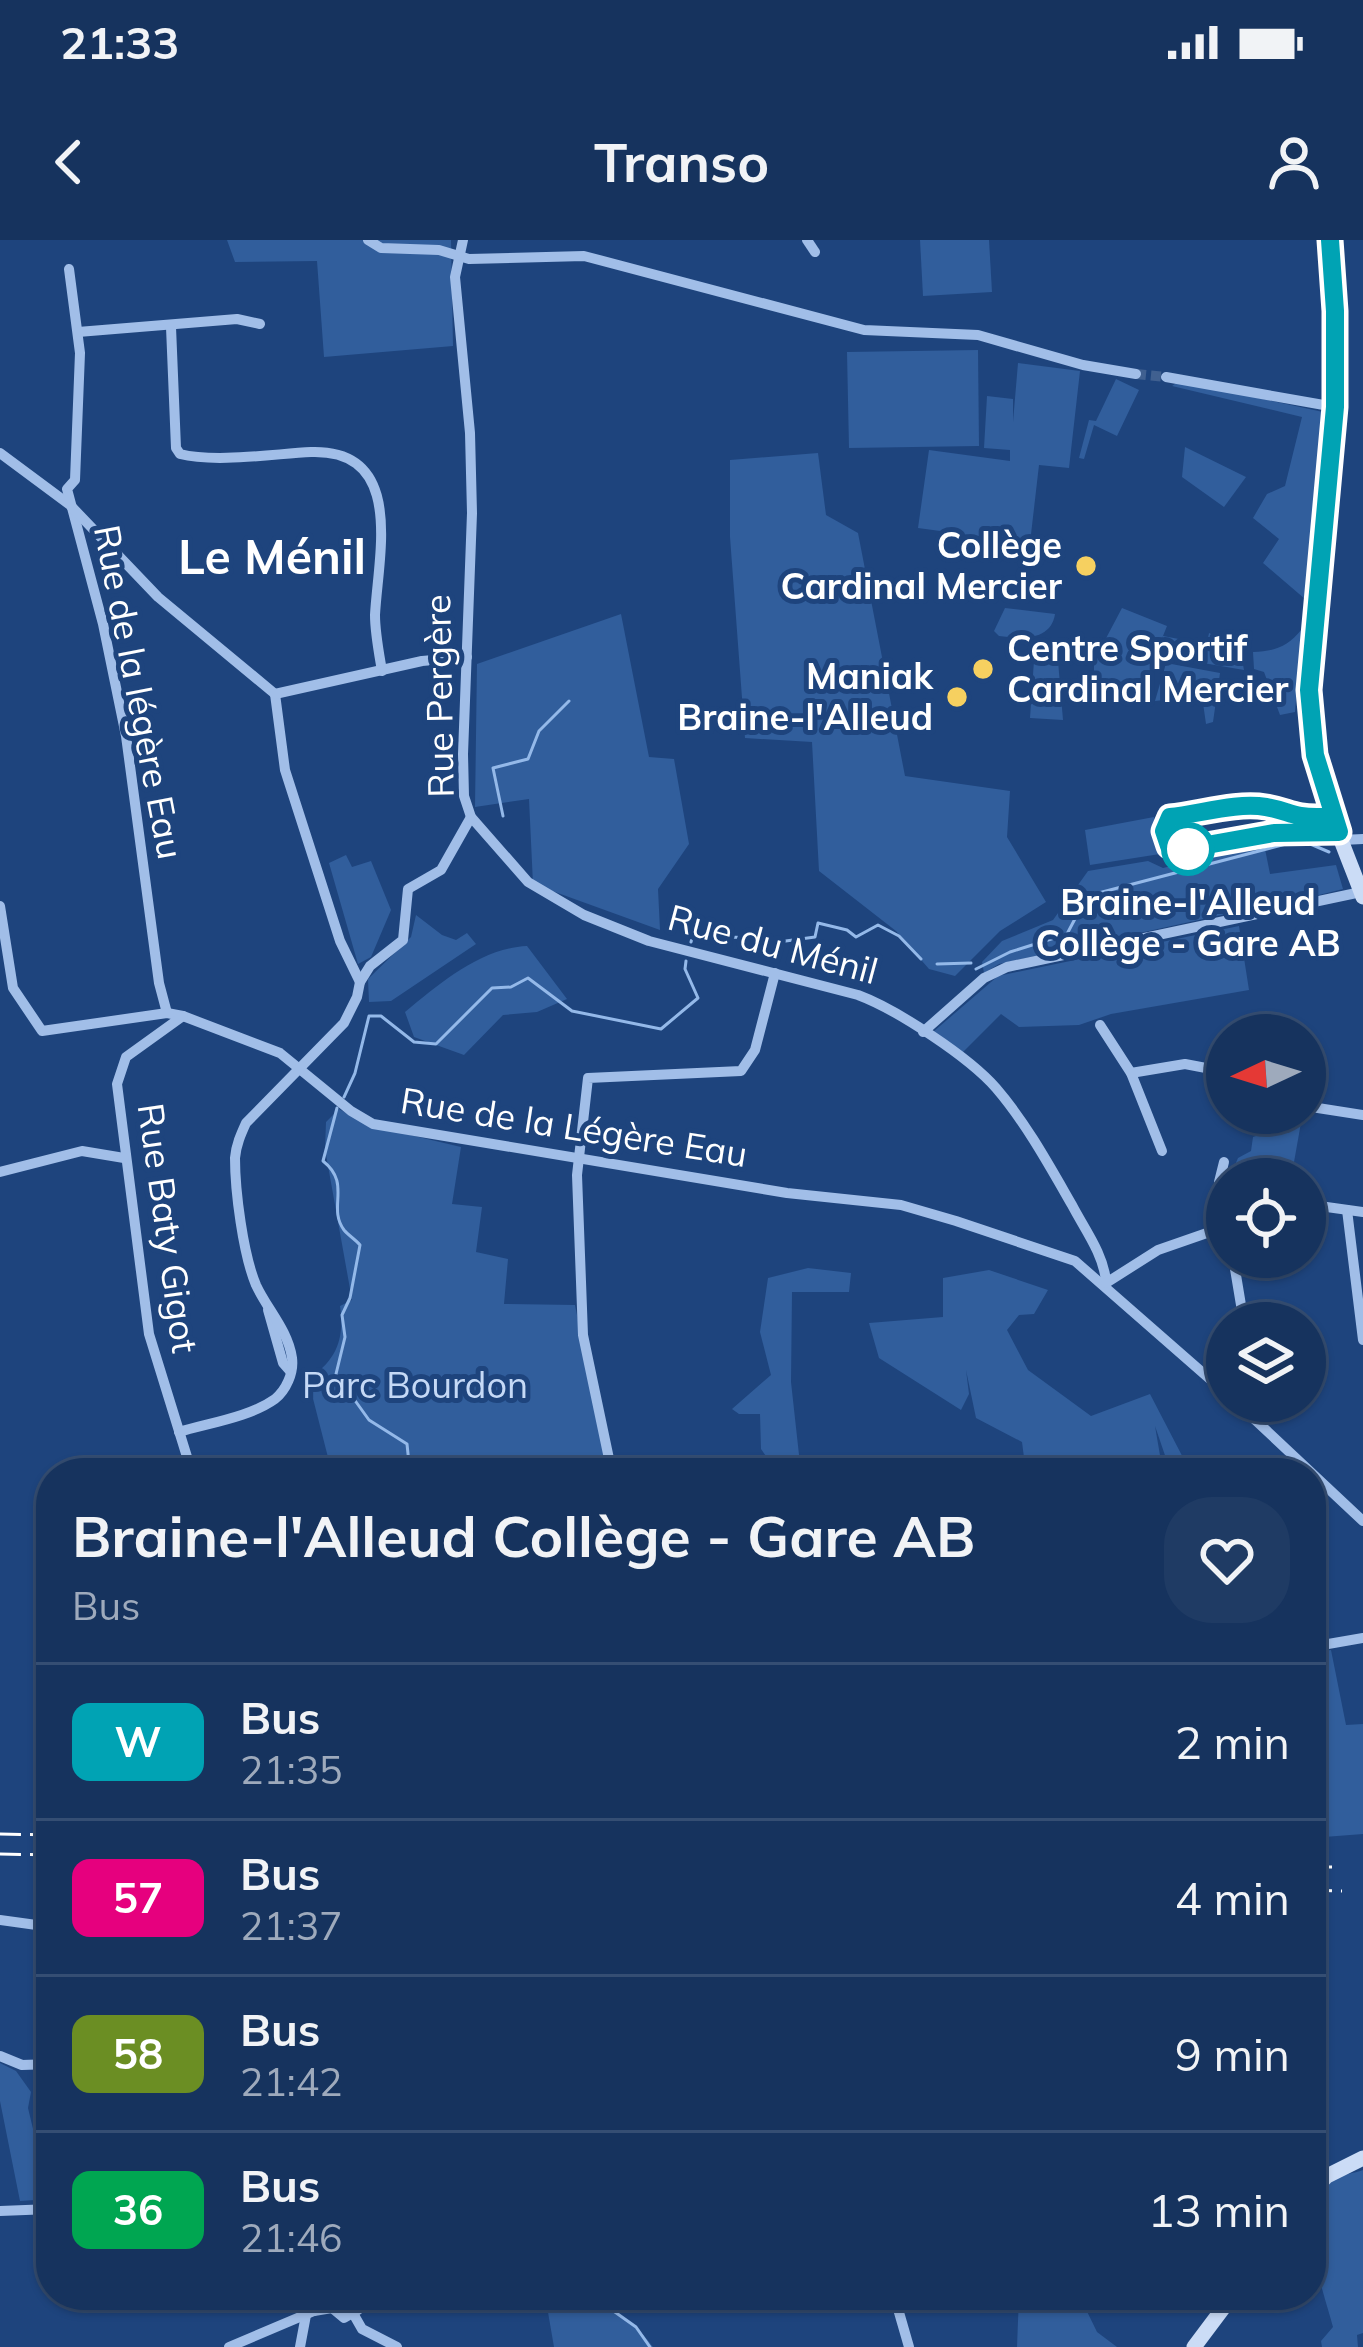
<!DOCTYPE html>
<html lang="en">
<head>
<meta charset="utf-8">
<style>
	:root { --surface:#16335e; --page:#1f3b64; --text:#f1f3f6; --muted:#9eaabc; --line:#354e73 }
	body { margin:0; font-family:Mulish,sans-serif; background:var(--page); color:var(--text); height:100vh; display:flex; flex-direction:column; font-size:45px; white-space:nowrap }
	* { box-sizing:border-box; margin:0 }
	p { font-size:39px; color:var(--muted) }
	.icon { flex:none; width:66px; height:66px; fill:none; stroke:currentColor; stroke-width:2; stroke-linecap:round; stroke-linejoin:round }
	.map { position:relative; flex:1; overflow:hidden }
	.side { position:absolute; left:36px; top:1218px; width:1290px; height:852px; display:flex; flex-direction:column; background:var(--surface); border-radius:48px; box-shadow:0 3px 9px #0004,0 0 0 3px var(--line) }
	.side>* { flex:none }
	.badge { padding:0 24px; border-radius:18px; font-size:42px; line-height:78px }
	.needle { width:78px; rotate:266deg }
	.buttons { position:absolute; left:1206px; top:774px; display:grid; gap:24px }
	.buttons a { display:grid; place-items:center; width:120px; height:120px; border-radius:50%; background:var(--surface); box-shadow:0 3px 9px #0004,0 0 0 3px var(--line); font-size:60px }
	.map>.badge { position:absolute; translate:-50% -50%; box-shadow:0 0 0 6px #fff }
	.round { display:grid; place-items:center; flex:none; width:126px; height:126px; border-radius:48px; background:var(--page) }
	.overview { display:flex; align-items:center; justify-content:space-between; height:204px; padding:0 36px }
	h1 { font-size:57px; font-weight:700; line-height:90px }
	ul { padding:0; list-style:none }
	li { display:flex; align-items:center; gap:36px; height:156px; padding:0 36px; border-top:3px solid var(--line) }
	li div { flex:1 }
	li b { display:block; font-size:45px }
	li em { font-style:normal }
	li .badge { min-width:132px; font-weight:700; text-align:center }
	.status { display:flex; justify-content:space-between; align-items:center; height:84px; padding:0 60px; background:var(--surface); direction:ltr }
	.status svg { height:33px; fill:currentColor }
	header { display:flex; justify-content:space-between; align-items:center; height:156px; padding:0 36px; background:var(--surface); font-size:54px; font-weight:700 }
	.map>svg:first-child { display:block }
	.green { fill:#315e9c }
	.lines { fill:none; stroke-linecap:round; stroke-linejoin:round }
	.stream { stroke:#94b9e9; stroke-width:3 }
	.minor-tunnel { stroke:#406090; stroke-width:10; stroke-dasharray:10 5; stroke-linecap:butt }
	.minor { stroke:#a1bee8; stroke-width:10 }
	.secondary { stroke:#cbdcf6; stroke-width:15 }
	.rail { stroke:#fff; stroke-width:3; stroke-dasharray:21 9; stroke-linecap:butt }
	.line-casing { stroke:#fff; stroke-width:27 }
	.line { stroke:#00a3b4; stroke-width:18 }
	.poi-dot { fill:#f6d060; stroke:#1e447d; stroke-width:4.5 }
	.stop-dot { fill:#fff; stroke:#00a3b4; stroke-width:6 }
	.labels { text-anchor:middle; stroke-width:10; stroke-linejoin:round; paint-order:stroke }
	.poi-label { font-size:36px; font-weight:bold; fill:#fff; stroke:#1e447d; text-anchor:end }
	.street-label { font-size:36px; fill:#fff; stroke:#1e447d }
	.stop-label { font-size:36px; font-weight:bold; fill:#fff; stroke:#1e447d }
	.park-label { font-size:36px; fill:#c5d9f6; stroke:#1e447d }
	.district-label { font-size:48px; font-weight:bold; fill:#fff; stroke:#1e447d }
</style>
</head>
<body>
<div class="status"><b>21:33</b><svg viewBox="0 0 49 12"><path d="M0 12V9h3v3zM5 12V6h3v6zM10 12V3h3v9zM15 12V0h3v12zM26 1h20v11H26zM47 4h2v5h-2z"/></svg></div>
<header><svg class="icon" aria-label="back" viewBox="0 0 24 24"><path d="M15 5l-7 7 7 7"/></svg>Transo<svg class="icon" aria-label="person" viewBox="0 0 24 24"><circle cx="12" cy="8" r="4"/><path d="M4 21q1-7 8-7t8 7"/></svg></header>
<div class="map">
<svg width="1363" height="2107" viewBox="0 0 1363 2107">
	<rect width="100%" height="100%" fill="#1e447d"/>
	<g class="green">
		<polygon points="227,0 451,0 453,106 324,117 317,21 235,22"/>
		<polygon points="920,0 989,0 992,52 923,56"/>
		<polygon points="978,110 979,206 849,208 847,112"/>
		<polygon points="1018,123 1080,131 1069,228 1039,225 1030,303 918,288 929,210 1010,221 1010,210 984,208 987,156 1013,159 1013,182"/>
		<polygon points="1116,139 1139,150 1117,196 1094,185 1084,219 1079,218 1089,180 1096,181"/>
		<polygon points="1179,141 1323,172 1305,359 1263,323 1279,299 1253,278 1267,254 1285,246 1302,177 1172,146"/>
		<polygon points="1185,207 1246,237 1224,267 1182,237"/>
		<polygon points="818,213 826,275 858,293 905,536 1010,551 1007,597 1046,662 1000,691 955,736 929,729 896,691 819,631 812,502 745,498 730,297 730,220"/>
		<path d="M1005,368L1055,374C1051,401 1021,399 999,396L994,391Z"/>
		<polygon points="1122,368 1167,386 1163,396 1200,403 1196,423 1159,417 1163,396 1150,425 1158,428 1142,453 1111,454 1094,442 1094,421"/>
		<polygon points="621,374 649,517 674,519 689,604 658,649 660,690 533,644 529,559 475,567 477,424"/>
		<path d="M1302,389L1295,472L1280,475L1264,432L1254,429L1253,412C1276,411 1287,407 1302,389Z"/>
		<polygon points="1209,393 1240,409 1244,430 1203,423"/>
		<polygon points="1050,403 1057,409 1063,480 1030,478 1035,406"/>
		<polygon points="1166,423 1220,433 1213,482 1206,484 1202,456 1155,461"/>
		<polygon points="1154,577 1160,614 1090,625 1085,590"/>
		<polygon points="1264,604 1270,634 1336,625 1343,649 1255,671 1253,668 999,724 984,733 982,722 1002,701 1053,680 1088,631 1148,621 1163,628"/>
		<polygon points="346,615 352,627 371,621 391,670 371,717 358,724 329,623"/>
		<polygon points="416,675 442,695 456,700 467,693 476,704 391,761 369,762 368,739 411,697"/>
		<polygon points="1239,686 1249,750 1111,774 1079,785 1019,787 1001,774 962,813 933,792 998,736"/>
		<path d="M527,706L567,759L537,772L503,775L464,815L414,797L405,772C440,743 481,708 527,706Z"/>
		<path d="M339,869L368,885L461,907L452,964L482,967L476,1012L508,1019L504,1064L575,1065L608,1233H332L308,1139C336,1121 345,1099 340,1066L352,1060L325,909L326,882Z"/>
		<polygon points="1256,873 1291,873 1302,877 1291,939 1229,939 1238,918 1251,911 1253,897 1259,895"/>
		<polygon points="808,1028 851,1033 849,1052 792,1052 791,1142 801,1233 778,1233 761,1209 760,1174 739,1174 732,1169 771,1135 760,1092 768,1038"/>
		<polygon points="989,1030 1048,1050 1034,1074 1019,1075 1007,1090 1028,1130 1091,1176 1150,1154 1191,1233 1171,1233 1155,1186 1163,1233 1026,1233 1022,1202 976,1178 966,1130 969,1154 961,1170 879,1118 869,1083 943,1077 943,1038"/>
		<polygon points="1331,1410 1346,1485 1363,1484 1363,1594 1311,1598 1311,1413"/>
		<polygon points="0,1823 16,1831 31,1852 28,1868 34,1893 51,1906 51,1959 20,1961 0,1861"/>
		<path d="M1363,1930V2093L1357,2095L1358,2107H1322L1321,2101L1333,2087C1325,2056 1294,1972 1320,1947C1332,1935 1349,1935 1363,1930Z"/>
		<path d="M545,2055H596C616,2073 638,2085 653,2107H554Z"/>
		<polygon points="1019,2055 1079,2055 1097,2092 1117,2107 1017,2107"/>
	</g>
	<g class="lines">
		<g class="stream">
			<polyline points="503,576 493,528 528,519 539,491 569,461"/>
			<path d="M691,702L694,691C713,699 737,696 758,699L764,693L771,703L815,697L818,683L847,690L856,697L878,685L899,696L921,719"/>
			<polyline points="937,724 971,723"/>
			<polyline points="976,729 1010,712 1067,694 1087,656 1301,600 1329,612"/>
			<polyline points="344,857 355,833 369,776 381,776 414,802 436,804 492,748 511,747 528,738 572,771 661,789 698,758 685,729 686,721"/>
			<path d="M337,868L323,921C352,944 327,967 344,990C349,996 355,999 360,1005L350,1058L342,1075L345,1097L336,1134L369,1180L407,1204L410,1233"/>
			<polyline points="591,2055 636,2087 650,2107"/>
		</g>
		<polyline class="minor-tunnel" points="1136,134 1166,137"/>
		<g class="minor">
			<polyline points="368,0 381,8 439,10 469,19 584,16 864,90 978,95 1083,125 1136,134"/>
			<path d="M463,0L455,37L470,193L472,273L463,514L464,556L471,577L528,642L584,675L649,701L858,755C896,769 969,817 996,848C1026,883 1049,925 1072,965C1085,990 1103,1013 1106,1041"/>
			<polyline points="807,0 815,12"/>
			<polyline points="69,29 80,113 75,240 67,249 103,384 126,496 159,743 167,773"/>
			<path d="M171,87L176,208L180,214C215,223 273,214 311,212C406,209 378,316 375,375C375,393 379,413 382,431"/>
			<polyline points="78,92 237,79 260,84"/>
			<polyline points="1166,137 1335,167"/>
			<polyline points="0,213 70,265 158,357 275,454"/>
			<polyline points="275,454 285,530 340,701 360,742"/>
			<polyline points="275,454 422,421 467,417"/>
			<polyline points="1342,600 1363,599"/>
			<polyline points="0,666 13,748 42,791 167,773 183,776 280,813 351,871 373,884 787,953 901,965 956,981 1075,1021 1227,1154"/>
			<polyline points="183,776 126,817 117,844 149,1094 192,1233"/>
			<polyline points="1100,785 1131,833 1162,911"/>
			<polyline points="923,792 984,738 1007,727 1361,652"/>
			<polyline points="1131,833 1185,824 1227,832"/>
			<polyline points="1305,866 1363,875"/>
			<polyline points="1224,922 1219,942 1227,986"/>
			<polyline points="0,932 82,911 124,918"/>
			<polyline points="1305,964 1363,972"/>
			<polyline points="1347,970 1363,1100"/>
			<polyline points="1233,1017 1244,1083"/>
			<polyline points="1106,1043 1158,1010 1227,986"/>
			<polyline points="268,1070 283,1123 290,1131"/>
			<polyline points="1235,1161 1363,1281"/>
			<path d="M179,1192C209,1183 250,1177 275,1159C286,1150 294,1133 292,1118C288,1090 267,1069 256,1045C243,1014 235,951 235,918C236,905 241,894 246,883L344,783L357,757L360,742L370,726L403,700L408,649L441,630L471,577"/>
			<polyline points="612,1233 583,1095 577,935 588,838 741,831 755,810 775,733"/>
			<polyline points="1311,1407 1363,1398"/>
			<polyline points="0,1680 51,1687"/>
			<polyline points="0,1816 22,1825 51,1824"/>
			<polyline points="0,1971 51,1969"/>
			<polyline points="303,2055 314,2071"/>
			<polyline points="336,2055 332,2068 344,2078 358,2070 355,2055"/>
			<polyline points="894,2055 909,2107"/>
			<polyline points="359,2063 386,2055"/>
			<polyline points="354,2075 362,2089 397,2107"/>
			<polyline points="229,2107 314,2071 332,2068"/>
			<polyline points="300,2107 306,2075"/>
		</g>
		<g class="secondary">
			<path d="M1330,0C1335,67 1338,134 1332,201C1324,293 1302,390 1310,483C1315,543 1342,601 1363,657"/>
			<polyline points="1311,1952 1327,1936 1363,1918"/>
			<polyline points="1194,2107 1233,2055"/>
		</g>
		<g class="rail">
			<polyline points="0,1594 51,1595"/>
			<polyline points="0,1614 51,1615"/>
			<polyline points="1311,1627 1341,1627"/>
			<polyline points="1311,1650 1342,1651"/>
		</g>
	</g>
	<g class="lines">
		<g class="line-casing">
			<path id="line" d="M1322,577C1292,578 1290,571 1266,567C1236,562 1200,574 1170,577L1164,591L1169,606L1179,610L1274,593L1339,592L1315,515L1309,450L1335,167V71L1330,0"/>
		</g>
		<use href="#line" class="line"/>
	</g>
	<g class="poi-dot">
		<circle cx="1086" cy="326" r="12"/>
		<circle cx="983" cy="429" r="12"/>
		<circle cx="957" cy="457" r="12"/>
	</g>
	<circle class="stop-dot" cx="1188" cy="609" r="24"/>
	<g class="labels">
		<g class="poi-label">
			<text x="1062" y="318">Collège<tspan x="1062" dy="41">Cardinal Mercier</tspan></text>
			<text x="1007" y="421" text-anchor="start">Centre Sportif<tspan x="1007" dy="41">Cardinal Mercier</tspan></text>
			<text x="933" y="449">Maniak<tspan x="933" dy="41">Braine-l'Alleud</tspan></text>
		</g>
		<g class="street-label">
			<text transform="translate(139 452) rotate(79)" y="13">Rue de la légère Eau</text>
			<text transform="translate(439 456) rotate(-91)" y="13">Rue Pergère</text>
			<text transform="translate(773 704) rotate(15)" y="13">Rue du Ménil</text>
			<text transform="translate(574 887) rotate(9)" y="13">Rue de la Légère Eau</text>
			<text transform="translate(168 988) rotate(82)" y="13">Rue Baty Gigot</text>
		</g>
		<g class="stop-label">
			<text x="1188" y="675">Braine-l'Alleud<tspan x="1188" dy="41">Collège - Gare AB</tspan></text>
		</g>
		<g class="park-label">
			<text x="415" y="1158">Parc Bourdon</text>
		</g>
		<g class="district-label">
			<text x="272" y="334">Le Ménil</text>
		</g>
	</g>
</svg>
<div class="buttons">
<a><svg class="needle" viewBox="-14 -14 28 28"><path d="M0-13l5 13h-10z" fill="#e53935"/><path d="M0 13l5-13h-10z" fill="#9eaabc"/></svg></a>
<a><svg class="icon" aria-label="locate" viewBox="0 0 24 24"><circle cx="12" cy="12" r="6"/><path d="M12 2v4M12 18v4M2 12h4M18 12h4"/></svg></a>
<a><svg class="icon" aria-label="layers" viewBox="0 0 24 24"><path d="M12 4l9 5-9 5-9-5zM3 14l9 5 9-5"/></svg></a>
</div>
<section class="side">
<div class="overview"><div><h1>Braine-l'Alleud Collège - Gare AB</h1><p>Bus</p></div><a class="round"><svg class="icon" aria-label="heart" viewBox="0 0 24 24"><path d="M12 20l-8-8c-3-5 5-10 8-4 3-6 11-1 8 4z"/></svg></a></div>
<ul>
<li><span class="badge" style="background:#00a3b4;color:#fff">W</span><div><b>Bus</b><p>21:35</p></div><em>2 min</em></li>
<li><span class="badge" style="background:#e6007e;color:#fff">57</span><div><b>Bus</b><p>21:37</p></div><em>4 min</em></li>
<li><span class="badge" style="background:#6b8e23;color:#fff">58</span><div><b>Bus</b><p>21:42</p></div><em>9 min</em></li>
<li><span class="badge" style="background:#00a651;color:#fff">36</span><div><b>Bus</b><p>21:46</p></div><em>13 min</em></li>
</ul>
</section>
</div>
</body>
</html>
